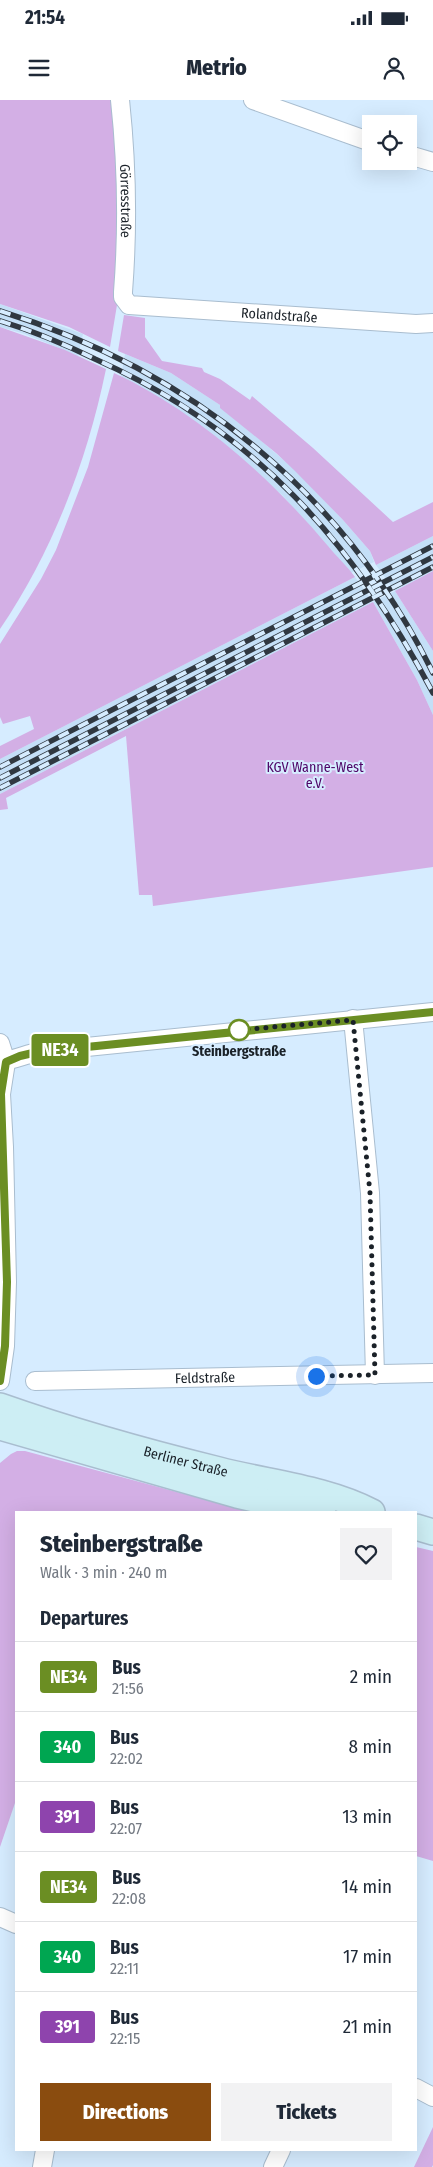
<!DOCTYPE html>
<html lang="en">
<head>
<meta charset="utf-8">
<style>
	:root { --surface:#fff; --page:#f2f2f3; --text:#1f2937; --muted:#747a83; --line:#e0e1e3; --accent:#8a4c0f }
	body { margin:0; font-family:"Fira Sans Condensed",sans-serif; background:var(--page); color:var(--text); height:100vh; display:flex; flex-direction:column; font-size:19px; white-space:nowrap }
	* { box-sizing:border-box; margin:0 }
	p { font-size:16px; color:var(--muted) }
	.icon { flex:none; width:28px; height:28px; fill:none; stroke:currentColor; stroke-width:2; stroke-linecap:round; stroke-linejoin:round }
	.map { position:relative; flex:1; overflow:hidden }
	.details { position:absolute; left:15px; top:1411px; width:402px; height:640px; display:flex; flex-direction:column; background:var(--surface); border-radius:0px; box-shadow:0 5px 20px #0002 }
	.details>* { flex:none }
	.badge { padding:0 10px; border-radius:4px; font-size:18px; line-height:32px }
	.controls { position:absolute; left:362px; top:15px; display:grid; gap:10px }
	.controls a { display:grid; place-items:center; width:55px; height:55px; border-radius:0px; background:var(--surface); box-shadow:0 5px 20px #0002; font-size:25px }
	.you { position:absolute; width:25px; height:25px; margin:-12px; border:4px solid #fff; border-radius:50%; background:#1a73e8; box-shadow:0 0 0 8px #1a73e833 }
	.map>.badge { position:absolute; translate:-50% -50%; box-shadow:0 0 0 2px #fff }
	h2 { padding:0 25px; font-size:19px; line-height:45px }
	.round { display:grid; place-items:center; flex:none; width:52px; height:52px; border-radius:0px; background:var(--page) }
	.overview { display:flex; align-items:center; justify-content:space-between; height:85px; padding:0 25px }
	h1 { font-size:24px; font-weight:800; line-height:38px }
	.action { display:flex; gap:10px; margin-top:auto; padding:10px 25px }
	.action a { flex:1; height:58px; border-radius:0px; background:var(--accent); color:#fff; font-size:20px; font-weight:800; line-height:58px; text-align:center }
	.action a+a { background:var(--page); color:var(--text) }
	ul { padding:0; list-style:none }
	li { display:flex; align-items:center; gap:15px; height:70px; padding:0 25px; border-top:1px solid var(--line) }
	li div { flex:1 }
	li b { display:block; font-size:19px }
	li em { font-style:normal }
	li .badge { min-width:55px; font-weight:700; text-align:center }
	.status { display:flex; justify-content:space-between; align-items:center; height:35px; padding:0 25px; background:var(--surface); direction:ltr }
	.status svg { height:14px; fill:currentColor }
	header { display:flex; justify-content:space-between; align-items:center; height:65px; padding:0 25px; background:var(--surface); font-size:22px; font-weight:800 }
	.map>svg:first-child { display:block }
	.built { fill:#c4dff7 }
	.green { fill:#d3afe5 }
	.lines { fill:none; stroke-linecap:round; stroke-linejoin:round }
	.street-casing { stroke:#a9bdcf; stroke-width:20 }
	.secondary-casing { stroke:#a9bdcf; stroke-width:28 }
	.street { stroke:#fff; stroke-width:18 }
	.secondary { stroke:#cdeef4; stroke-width:25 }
	.rail-casing { stroke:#303841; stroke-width:5.5 }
	.rail { stroke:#d6ecff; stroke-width:4; stroke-dasharray:11; stroke-linecap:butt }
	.line-casing { stroke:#fff; stroke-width:11 }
	.line { stroke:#6b8e23; stroke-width:8 }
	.walk { stroke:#1a2128; stroke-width:5; stroke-dasharray:0 9 }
	.stop-dot { fill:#fff; stroke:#6b8e23; stroke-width:2.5 }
	.labels { text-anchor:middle; stroke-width:4; stroke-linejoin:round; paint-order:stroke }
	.street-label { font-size:14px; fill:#1a2128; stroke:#d6ecff }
	.park-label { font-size:14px; fill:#4e0467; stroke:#d6ecff }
	.stop-label { font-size:14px; font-weight:bold; fill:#1a2128; stroke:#d6ecff }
</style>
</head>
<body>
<div class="status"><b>21:54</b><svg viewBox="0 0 49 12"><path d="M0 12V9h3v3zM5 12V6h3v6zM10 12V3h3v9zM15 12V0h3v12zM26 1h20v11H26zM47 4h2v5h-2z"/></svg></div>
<header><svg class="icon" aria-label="menu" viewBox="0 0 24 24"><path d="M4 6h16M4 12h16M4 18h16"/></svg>Metrio<svg class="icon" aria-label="person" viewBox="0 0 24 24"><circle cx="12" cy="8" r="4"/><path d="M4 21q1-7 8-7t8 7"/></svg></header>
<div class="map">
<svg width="433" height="2067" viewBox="0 0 433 2067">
	<rect width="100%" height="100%" fill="#d6ecff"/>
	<g class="built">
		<polygon points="0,204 83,234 78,256 25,234 0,227"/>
		<polygon points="125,254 171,273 220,305 296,371 343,420 370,451 374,462 351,473 282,395 204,328 121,276"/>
		<polygon points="433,436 433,471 395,491 433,551 433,615 417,580 373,502 0,694 0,659 355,477 373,502 395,491 376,465"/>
	</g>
	<g class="green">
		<polygon points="0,0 113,0 120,87 115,198 117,205 110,247 69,227 0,204"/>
		<polygon points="124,215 145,218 145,237 162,261 202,268 204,272 220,279 250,300 252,296 313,348 393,422 433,402 433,436 376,465 370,451 343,420 295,371 276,353 220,308 220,305 171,273 118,251"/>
		<path d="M0,227L65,250L106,269C87,361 53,451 0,529Z"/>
		<path d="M114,273C196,311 270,377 328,446C336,456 348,467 355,477L0,659V646L34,629L30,616L3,624L0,617V544L41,479L56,450L88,367Z"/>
		<polygon points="433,471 433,551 395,491"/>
		<polygon points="373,502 417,580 433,615 433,767 153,806 152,795 139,795 126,636 6,698 8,709 0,710 0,694"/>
		<polygon points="17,1351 25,1351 251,1412 16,1412 16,1700 0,1747 0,1363 11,1354"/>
		<polygon points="416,1447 433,1451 433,1761 416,1756"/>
		<polygon points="433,2027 433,2065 432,2067 414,2067"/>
	</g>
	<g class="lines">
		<g class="street-casing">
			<g id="street">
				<path id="s1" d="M120,0C127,65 128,128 123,192V197L129,205L416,224L433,223"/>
				<polyline points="253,0 371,42"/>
				<polyline points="409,55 433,62"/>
				<polyline points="353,919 370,1093 375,1275"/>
				<polyline points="0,943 6,962"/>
				<path d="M0,961C9,962 27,954 37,952L433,912"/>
				<polyline points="0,1281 5,1246 7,1182 4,1047 1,994 6,962"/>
				<path id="s2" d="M35,1281L433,1273"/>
				<polyline points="0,1817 16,1824"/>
				<polyline points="416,1988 433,1997"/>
				<polyline points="42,2067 45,2050"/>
				<polyline points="273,2067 281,2050"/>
			</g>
		</g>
		<g class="secondary-casing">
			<g id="secondary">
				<path id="s3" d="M0,1306C71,1331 146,1352 219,1370C269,1383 326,1388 372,1412"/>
				<polyline points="0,1327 237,1395 284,1406 323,1412"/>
				<polyline points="416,1427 433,1432"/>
			</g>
		</g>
		<use href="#street" class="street"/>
		<use href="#secondary" class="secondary"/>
		<g class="rail-casing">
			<g id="rail">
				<path d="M0,211C190,270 345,393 433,573"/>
				<path d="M0,221C33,231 64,244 95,259C254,330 353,441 433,593"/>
				<polyline points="0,667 433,446"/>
				<polyline points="0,678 433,457"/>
				<polyline points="0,688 433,467"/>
			</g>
		</g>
		<use href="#rail" class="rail"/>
	</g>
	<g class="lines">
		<g class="line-casing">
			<polyline id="line" points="0,1281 5,1246 7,1182 1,994 6,962 20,956 37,952 433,912"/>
		</g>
		<use href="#line" class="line"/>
		<polyline class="walk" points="239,930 353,920 370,1093 375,1275 316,1276"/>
	</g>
	<circle class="stop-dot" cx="239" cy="930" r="10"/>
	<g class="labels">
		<g class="street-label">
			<text dy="5" stroke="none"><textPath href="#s1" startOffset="101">Görresstraße</textPath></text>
			<text dy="5" stroke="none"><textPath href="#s1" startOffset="358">Rolandstraße</textPath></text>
			<text dy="5" stroke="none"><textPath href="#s2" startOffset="170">Feldstraße</textPath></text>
			<text dy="5" stroke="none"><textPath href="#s3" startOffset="194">Berliner Straße</textPath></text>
		</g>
		<g class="park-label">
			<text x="315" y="672">KGV Wanne-West<tspan x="315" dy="16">e.V.</tspan></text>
		</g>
		<g class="stop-label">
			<text x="239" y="956">Steinbergstraße</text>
		</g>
	</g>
</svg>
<div class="controls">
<a><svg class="icon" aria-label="locate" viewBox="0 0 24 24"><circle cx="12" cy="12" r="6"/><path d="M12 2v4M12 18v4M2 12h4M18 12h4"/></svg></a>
</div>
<div class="you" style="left:316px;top:1276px"></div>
<b class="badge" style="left:60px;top:950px;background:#6b8e23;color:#fff">NE34</b>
<section class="details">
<div class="overview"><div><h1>Steinbergstraße</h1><p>Walk · 3 min · 240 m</p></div><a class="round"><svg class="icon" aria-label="heart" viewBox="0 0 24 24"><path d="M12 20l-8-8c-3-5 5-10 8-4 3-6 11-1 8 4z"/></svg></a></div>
<h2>Departures</h2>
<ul>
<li><span class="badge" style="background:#6b8e23;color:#fff">NE34</span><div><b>Bus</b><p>21:56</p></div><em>2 min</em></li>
<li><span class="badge" style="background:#00a651;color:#fff">340</span><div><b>Bus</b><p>22:02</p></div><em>8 min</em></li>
<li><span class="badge" style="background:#8e44ad;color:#fff">391</span><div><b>Bus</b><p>22:07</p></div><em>13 min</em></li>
<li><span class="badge" style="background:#6b8e23;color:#fff">NE34</span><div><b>Bus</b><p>22:08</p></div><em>14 min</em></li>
<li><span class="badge" style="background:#00a651;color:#fff">340</span><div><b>Bus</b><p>22:11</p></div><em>17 min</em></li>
<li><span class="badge" style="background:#8e44ad;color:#fff">391</span><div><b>Bus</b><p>22:15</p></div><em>21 min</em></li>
</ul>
<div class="action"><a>Directions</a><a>Tickets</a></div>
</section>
</div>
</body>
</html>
